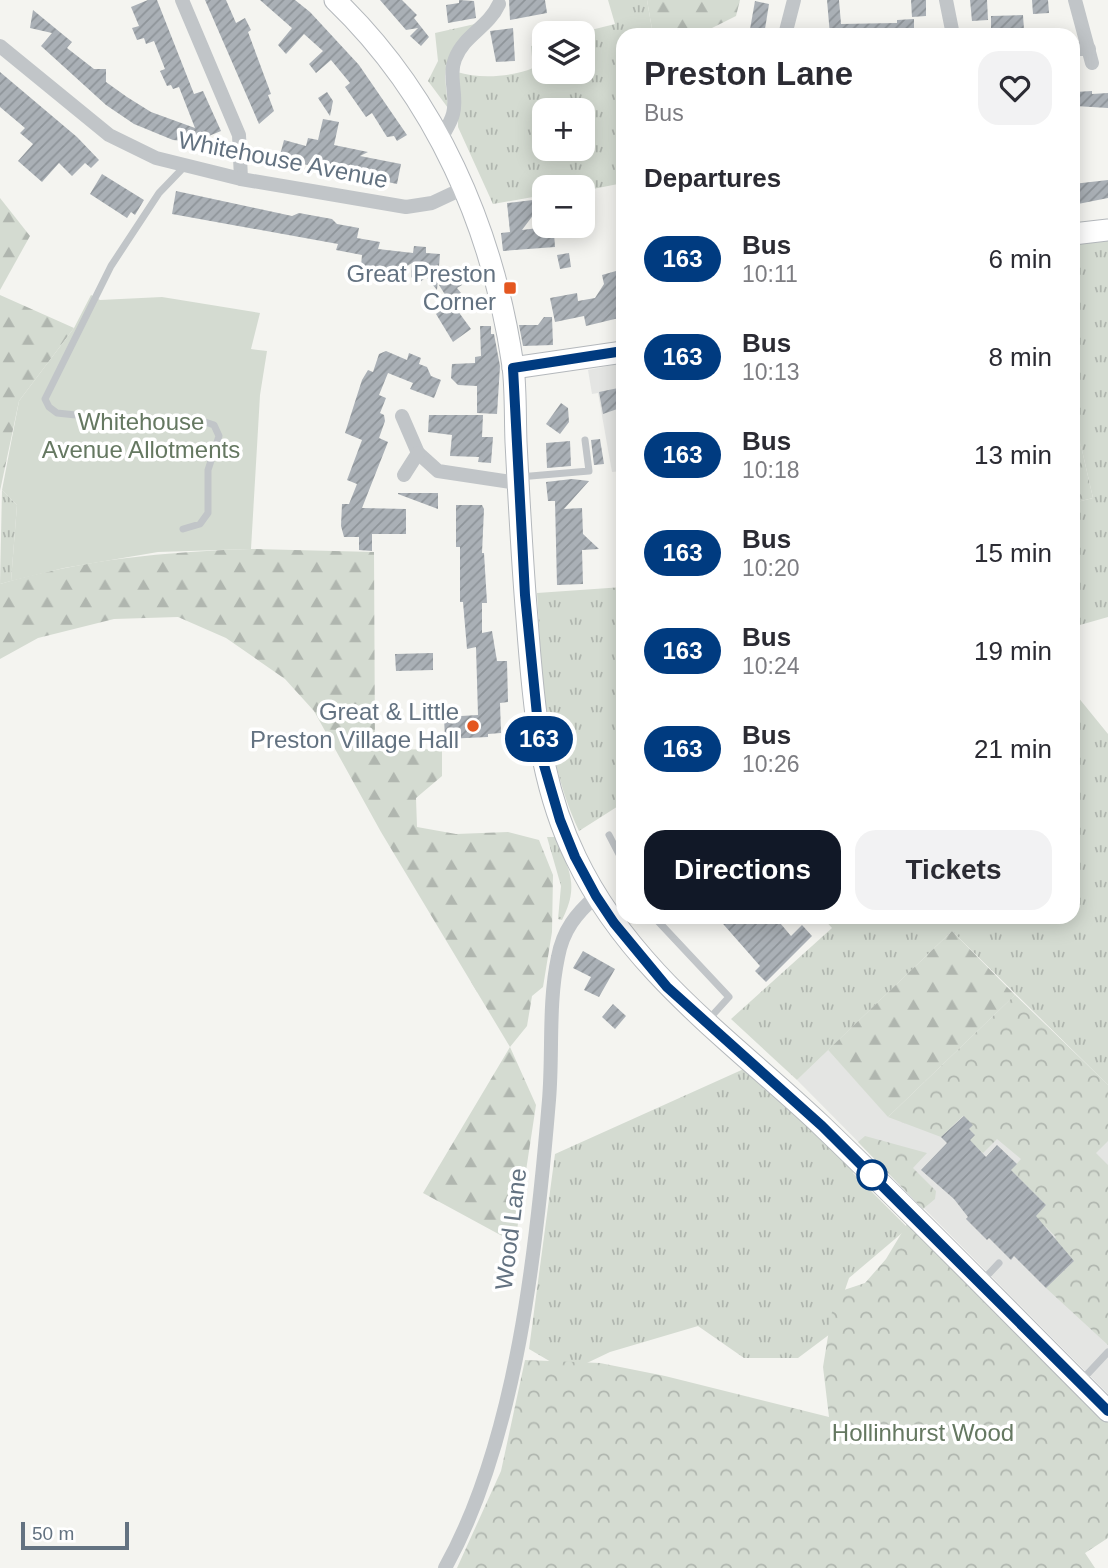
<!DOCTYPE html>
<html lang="en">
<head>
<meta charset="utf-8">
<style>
	:root { --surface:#fff; --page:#f2f2f3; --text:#2b2b33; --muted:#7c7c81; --accent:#111827 }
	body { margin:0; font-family:Arial,sans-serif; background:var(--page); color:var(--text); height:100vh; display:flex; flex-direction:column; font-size:26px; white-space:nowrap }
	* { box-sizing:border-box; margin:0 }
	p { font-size:23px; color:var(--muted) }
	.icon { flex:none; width:38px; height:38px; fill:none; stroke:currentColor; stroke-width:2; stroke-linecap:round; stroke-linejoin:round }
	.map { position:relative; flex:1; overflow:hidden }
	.details { position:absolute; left:616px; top:28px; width:464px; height:896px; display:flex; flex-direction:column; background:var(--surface); border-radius:21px; box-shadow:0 4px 18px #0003 }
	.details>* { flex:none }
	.badge { padding:0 14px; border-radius:23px; font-size:24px; line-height:46px }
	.controls { position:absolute; left:532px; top:21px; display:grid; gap:14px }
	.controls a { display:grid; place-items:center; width:63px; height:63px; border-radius:14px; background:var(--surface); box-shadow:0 4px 18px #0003; font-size:35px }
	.scale { position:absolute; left:21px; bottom:18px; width:108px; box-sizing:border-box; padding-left:7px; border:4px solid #637281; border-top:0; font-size:19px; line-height:24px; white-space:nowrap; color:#637281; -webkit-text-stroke:5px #fff; paint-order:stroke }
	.map>.badge { position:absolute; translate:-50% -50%; box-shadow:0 0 0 4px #fff }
	h2 { padding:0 28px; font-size:26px; line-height:63px }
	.round { display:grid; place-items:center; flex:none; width:74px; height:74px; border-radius:21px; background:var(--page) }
	.head { display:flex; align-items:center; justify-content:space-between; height:119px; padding:0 28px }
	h1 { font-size:33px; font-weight:600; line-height:52px }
	.primary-button { display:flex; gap:14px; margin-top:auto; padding:14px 28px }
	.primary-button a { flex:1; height:80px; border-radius:21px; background:var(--accent); color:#fff; font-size:28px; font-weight:600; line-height:80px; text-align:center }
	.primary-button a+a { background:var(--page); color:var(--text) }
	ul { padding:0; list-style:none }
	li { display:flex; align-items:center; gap:21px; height:98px; padding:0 28px }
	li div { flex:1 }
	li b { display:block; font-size:26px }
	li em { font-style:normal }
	li .badge { min-width:77px; font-weight:700; text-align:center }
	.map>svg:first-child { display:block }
	.built { fill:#e4e5e3 }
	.grass { fill:url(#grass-tufts); fill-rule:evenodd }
	.forest { fill:url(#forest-firs) }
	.park { fill:url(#park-crowns) }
	.garden { fill:#d4dbd1 }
	.building { fill:url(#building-hatch) }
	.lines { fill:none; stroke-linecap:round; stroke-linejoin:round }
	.secondary-casing { stroke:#b4b8bc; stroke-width:23 }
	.lane { stroke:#c1c5c8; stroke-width:7 }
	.street { stroke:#c1c5c8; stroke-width:14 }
	.secondary { stroke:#fff; stroke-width:21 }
	.line-casing { stroke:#fff; stroke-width:16 }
	.line { stroke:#003b80; stroke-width:10 }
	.poi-dot { fill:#e45720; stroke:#fff; stroke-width:2.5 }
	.stop-dot { fill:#fff; stroke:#003b80; stroke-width:3.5 }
	.labels { text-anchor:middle; stroke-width:7; stroke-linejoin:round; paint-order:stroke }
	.street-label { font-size:24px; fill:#637281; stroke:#fff }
	.poi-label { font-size:24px; fill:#637281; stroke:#fff; text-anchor:end }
	.park-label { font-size:24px; fill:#657861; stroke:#fff }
</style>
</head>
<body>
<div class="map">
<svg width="1108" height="1568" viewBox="0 0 1108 1568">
	<defs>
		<pattern id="grass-tufts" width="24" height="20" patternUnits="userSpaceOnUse" patternTransform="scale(1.75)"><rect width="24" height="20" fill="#d4dbd1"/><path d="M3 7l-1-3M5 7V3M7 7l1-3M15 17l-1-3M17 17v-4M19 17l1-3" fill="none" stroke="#b0b6af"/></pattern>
		<pattern id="forest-firs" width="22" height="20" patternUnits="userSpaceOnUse" patternTransform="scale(1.75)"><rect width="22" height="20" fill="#d4dbd1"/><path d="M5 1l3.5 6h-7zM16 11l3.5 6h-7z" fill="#b0b6af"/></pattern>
		<pattern id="park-crowns" width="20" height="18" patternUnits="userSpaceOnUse" patternTransform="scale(1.75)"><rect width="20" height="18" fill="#d4dbd1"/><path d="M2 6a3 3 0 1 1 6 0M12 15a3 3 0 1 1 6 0" fill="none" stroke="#b0b6af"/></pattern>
		<pattern id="building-hatch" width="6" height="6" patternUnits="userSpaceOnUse" patternTransform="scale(1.75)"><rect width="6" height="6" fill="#aab0b6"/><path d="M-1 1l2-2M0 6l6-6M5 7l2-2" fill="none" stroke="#8e9499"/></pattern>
	</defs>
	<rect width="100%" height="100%" fill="#f4f4f0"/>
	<g class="built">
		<polygon points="623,363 623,471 612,472 598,393 592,394 588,370"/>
		<polygon points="1015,995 1108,1085 1108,1394 797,1080 828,1050 889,1117"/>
	</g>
	<g class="grass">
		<path d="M608,0H647L653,35H623V183L583,191V187H544V199L534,201L533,197L493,204L458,127L457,72C479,79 512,77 533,68L531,46L544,43V72H583V33H579L615,24ZM544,110H583V149H544Z"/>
		<polygon points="484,22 447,62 445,76 448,108 428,81 438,61 435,33"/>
		<polygon points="1108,237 1108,617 1073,627 1073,503 1093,498 1073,411 1073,242"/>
		<polygon points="2,490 17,505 11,581 0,584"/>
		<path d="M623,587V803L579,831C544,756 542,674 537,593Z"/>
		<polygon points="1073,691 1108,734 1108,1085 952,931 797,1080 731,1019 832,928 822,917 1073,917"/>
		<path d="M547,837H556C569,871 580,885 562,920L558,919L561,886Z"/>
		<polygon points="746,1068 855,1170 853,1173 908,1228 849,1278 830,1334 798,1358 744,1358 698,1326 610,1352 568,1372 529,1349 555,1154"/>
	</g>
	<g class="forest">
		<polygon points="647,0 740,0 736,16 698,35 653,35"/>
		<polygon points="0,198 30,236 0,290"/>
		<polygon points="0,295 74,328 19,401 0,491"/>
		<path d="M251,549L374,552L375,750L442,749V776L416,798L417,827L456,834L508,832L539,840L553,875L552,932L543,987L532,996L527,1026L510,1047L536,1105L515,1243L423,1193L510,1047L381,832L314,711L285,679L226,638L178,617L114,619L38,638L0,659V584C85,559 164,552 251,549Z"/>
		<polygon points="952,931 1015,995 888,1117 828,1050"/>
	</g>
	<g class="park">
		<polygon points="1073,411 1093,498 1073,503"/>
		<polygon points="1015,995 1108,1085 1108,1141 1096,1153 1108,1165 1108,1345 1046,1288 1074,1261 1054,1240 1056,1237 1046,1227 1043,1230 1033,1219 1046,1205 1011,1170 1021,1159 997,1139 983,1153 978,1149 957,1153 975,1135 969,1129 972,1125 963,1116 941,1137 888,1117"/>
		<polygon points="865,1136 927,1153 913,1168 936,1191 935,1199 923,1209 858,1142"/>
		<polygon points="910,1219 1108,1419 1108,1538 1085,1553 1095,1568 457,1568 501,1471 525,1360 600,1363 665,1376 829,1417 823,1367 835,1293 865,1283 886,1259"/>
	</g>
	<polygon class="garden" points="91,295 100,300 162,297 260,313 251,349 267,351 260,395 251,549 158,552 64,568 11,581 17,505 2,490 19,401 74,328"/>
	<g class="building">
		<polygon points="148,0 157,0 194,94 203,91 221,131 199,140 184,141 173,140 134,124 106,105 41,46 52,33 30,28 33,10 72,42 67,48 94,69 106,69 106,82 127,97 151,112 195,128 179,87 173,89 171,85 167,86 160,71 165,69 154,41 146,44 144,38 137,40 132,28 139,26 131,7"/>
		<polygon points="205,0 226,0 236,23 245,18 251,30 248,32 271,94 268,95 274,111 259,124"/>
		<polygon points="260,0 295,0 310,12 359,65 407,135 397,141 394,136 387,137 372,113 366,117 345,87 350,83 331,60 316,73 309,64 323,51 304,34 286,54 278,45 292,28"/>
		<polygon points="380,0 402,0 417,15 414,18 429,37 421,46 410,36 418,28 406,30"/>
		<polygon points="459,0 474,1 476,18 448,23 446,5 459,3"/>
		<polygon points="509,0 545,0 547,13 510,20"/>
		<polygon points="827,0 839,0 841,24 897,23 897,20 914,19 914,34 830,35"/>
		<polygon points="911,0 926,0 926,16 912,17"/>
		<polygon points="970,0 987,0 988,20 972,21"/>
		<polygon points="1032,0 1048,0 1049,13 1033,14"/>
		<polygon points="755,1 769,4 764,35 749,35"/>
		<polygon points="1023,15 1024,30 991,31 991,16"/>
		<polygon points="513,28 515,61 496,62 490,31"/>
		<polygon points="0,72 77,137 99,160 91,168 85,163 72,176 59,163 42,182 18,161 33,144 20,133 25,128 0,107"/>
		<polygon points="1092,91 1092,94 1108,93 1108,108 1075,106 1075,92"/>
		<polygon points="327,92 333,101 330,116 318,98"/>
		<polygon points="323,119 339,122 334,145 368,152 360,156 401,164 397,184 279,159 284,140 306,146 308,138 318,140"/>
		<polygon points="102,174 144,200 135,215 131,212 127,218 90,194"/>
		<polygon points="1108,180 1108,198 1073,205 1073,184"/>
		<polygon points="176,191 292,216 299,213 332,219 337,224 359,228 357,238 380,242 378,249 413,253 414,246 426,247 426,253 440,254 437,290 426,277 419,283 411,277 412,263 388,278 378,274 378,268 361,266 362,255 336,250 338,244 172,214"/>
		<polygon points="533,200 540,206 522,230 538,228 539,235 554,233 555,247 503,251 501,233 510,232 507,203"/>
		<polygon points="569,253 571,267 560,269 557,255"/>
		<polygon points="623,269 623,317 586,326 584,316 555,322 550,298 577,293 578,301 595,298 604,284 602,275"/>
		<polygon points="455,274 462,285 457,288 461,293 449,301 439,285"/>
		<polygon points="452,303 471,329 453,342 436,314"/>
		<polygon points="544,317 552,317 553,345 523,346 519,325 538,325"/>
		<polygon points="480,326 491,326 491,334 494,334 500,366 497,414 477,413 477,386 458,385 451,378 452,364 475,363 475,357 481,356"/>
		<polygon points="386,351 407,360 409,353 421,358 419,364 427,367 431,376 441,380 434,398 410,389 413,383 388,373 379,395 386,398 380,413 384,415 385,421 379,438 388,442 362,508 406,509 406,534 372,534 372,551 359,550 359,537 344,537 341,526 342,504 349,504 357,484 347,480 362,440 345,433 362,380 368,370 373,372 379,354"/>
		<polygon points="623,387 623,407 603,414 599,392"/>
		<polygon points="561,403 568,408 569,422 560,434 546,424"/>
		<polygon points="429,415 483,415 482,437 493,437 491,463 478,462 479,457 450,456 452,435 428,432"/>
		<polygon points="600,439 604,464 594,465 591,440"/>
		<polygon points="570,441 571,466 547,468 546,443"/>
		<polygon points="572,479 589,481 564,509 582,508 583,534 599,549 582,550 583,584 557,585 555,501 548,501 546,482"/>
		<polygon points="398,493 438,493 438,509 398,494"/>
		<polygon points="456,505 482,505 484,509 482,553 484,553 487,603 482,603 482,633 492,631 497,661 507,661 508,702 500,703 501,733 488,734 488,737 445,739 444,717 478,715 476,647 467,649 463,602 460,602 460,547 456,547"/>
		<polygon points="433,653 433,670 396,671 395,654"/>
		<polygon points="717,917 775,917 791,936 802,925 812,936 766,982 755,971 760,966"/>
		<polygon points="583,951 615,969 599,997 584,990 591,977 573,968"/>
		<polygon points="613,1004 626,1016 615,1029 602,1017"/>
		<polygon points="964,1116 973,1125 969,1129 975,1135 970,1140 986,1157 997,1145 1017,1164 1011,1170 1046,1205 1036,1216 1074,1261 1046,1288 1014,1256 1011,1260 989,1238 987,1240 966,1219 968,1217 954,1199 921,1170 947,1143 941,1137"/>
	</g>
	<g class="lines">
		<g class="secondary-casing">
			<g id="secondary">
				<path d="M335,0C436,97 493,228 513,366C516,391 515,417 516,442C519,501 522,560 527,619C533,701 539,783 576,858C630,971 732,1041 820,1124C918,1218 1012,1315 1108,1411"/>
				<polyline points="1073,234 1108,230"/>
				<polyline points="513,368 623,352"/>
			</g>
		</g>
		<g class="lane">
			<polyline points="519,477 589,471 585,440"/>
			<polyline points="183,529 200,524 208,513 208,470 219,436 214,425 205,422 169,425 57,413 49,407 45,399 111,266 159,193 184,167"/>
			<polyline points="609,835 623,862"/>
			<polyline points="654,917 729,997 708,1020"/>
			<polyline points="983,1280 999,1263"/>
			<polyline points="1080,1382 1108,1352"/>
		</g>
		<g class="street">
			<polyline points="182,0 239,135 241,179"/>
			<polyline points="946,0 953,35"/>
			<polyline points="1075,0 1092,63"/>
			<polyline points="785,35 794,0"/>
			<polyline points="0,46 109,135 156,158 241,179 406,207 432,203 464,188"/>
			<polyline points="1073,49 1089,49"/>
			<path d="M441,139C445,131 451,122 453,114C458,96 448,77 455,59C464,35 488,28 499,4"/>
			<polyline points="402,416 418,453 438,471 518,483"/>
			<polyline points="404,475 418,453"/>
			<path d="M445,1568C517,1439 537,1246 549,1100C553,1053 548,1004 558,957C563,930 576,914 596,896"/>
		</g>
		<use href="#secondary" class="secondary"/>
	</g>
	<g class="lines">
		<g class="line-casing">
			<polyline id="line" points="623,351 513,368 525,595 541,755 560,820 575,857 596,896 614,923 667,987 822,1126 1108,1411"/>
		</g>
		<use href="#line" class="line"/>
	</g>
	<g class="poi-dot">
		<rect x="503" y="281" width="14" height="14" rx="3.5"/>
		<circle cx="473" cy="726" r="7"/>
	</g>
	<circle class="stop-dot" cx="872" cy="1175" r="14"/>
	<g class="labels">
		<g class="street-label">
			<text transform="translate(283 160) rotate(11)" y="8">Whitehouse Avenue</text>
			<text transform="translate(511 1229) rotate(-83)" y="8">Wood Lane</text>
		</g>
		<g class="poi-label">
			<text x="496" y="282">Great Preston<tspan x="496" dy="28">Corner</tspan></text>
			<text x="459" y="720">Great &amp; Little<tspan x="459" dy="28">Preston Village Hall</tspan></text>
		</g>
		<g class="park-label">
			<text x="141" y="430">Whitehouse<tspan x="141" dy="28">Avenue Allotments</tspan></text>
			<text x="923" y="1441">Hollinhurst Wood</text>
		</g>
	</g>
</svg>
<div class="controls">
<a><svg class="icon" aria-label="layers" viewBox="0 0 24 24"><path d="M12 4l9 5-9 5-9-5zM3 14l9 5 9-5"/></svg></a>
<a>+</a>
<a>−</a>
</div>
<div class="scale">50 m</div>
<b class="badge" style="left:539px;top:739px;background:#003b80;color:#fff">163</b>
<section class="details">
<div class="head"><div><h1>Preston Lane</h1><p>Bus</p></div><a class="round"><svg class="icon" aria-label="heart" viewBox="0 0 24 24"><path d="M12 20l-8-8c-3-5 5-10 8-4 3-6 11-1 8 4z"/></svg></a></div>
<h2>Departures</h2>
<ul>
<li><span class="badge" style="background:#003b80;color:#fff">163</span><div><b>Bus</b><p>10:11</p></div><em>6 min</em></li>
<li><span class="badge" style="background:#003b80;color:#fff">163</span><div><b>Bus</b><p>10:13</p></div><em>8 min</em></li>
<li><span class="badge" style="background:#003b80;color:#fff">163</span><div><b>Bus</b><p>10:18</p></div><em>13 min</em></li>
<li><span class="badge" style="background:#003b80;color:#fff">163</span><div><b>Bus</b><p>10:20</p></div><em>15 min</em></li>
<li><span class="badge" style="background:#003b80;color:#fff">163</span><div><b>Bus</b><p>10:24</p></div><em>19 min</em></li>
<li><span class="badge" style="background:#003b80;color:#fff">163</span><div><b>Bus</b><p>10:26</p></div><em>21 min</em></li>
</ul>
<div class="primary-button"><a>Directions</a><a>Tickets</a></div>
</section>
</div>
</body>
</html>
